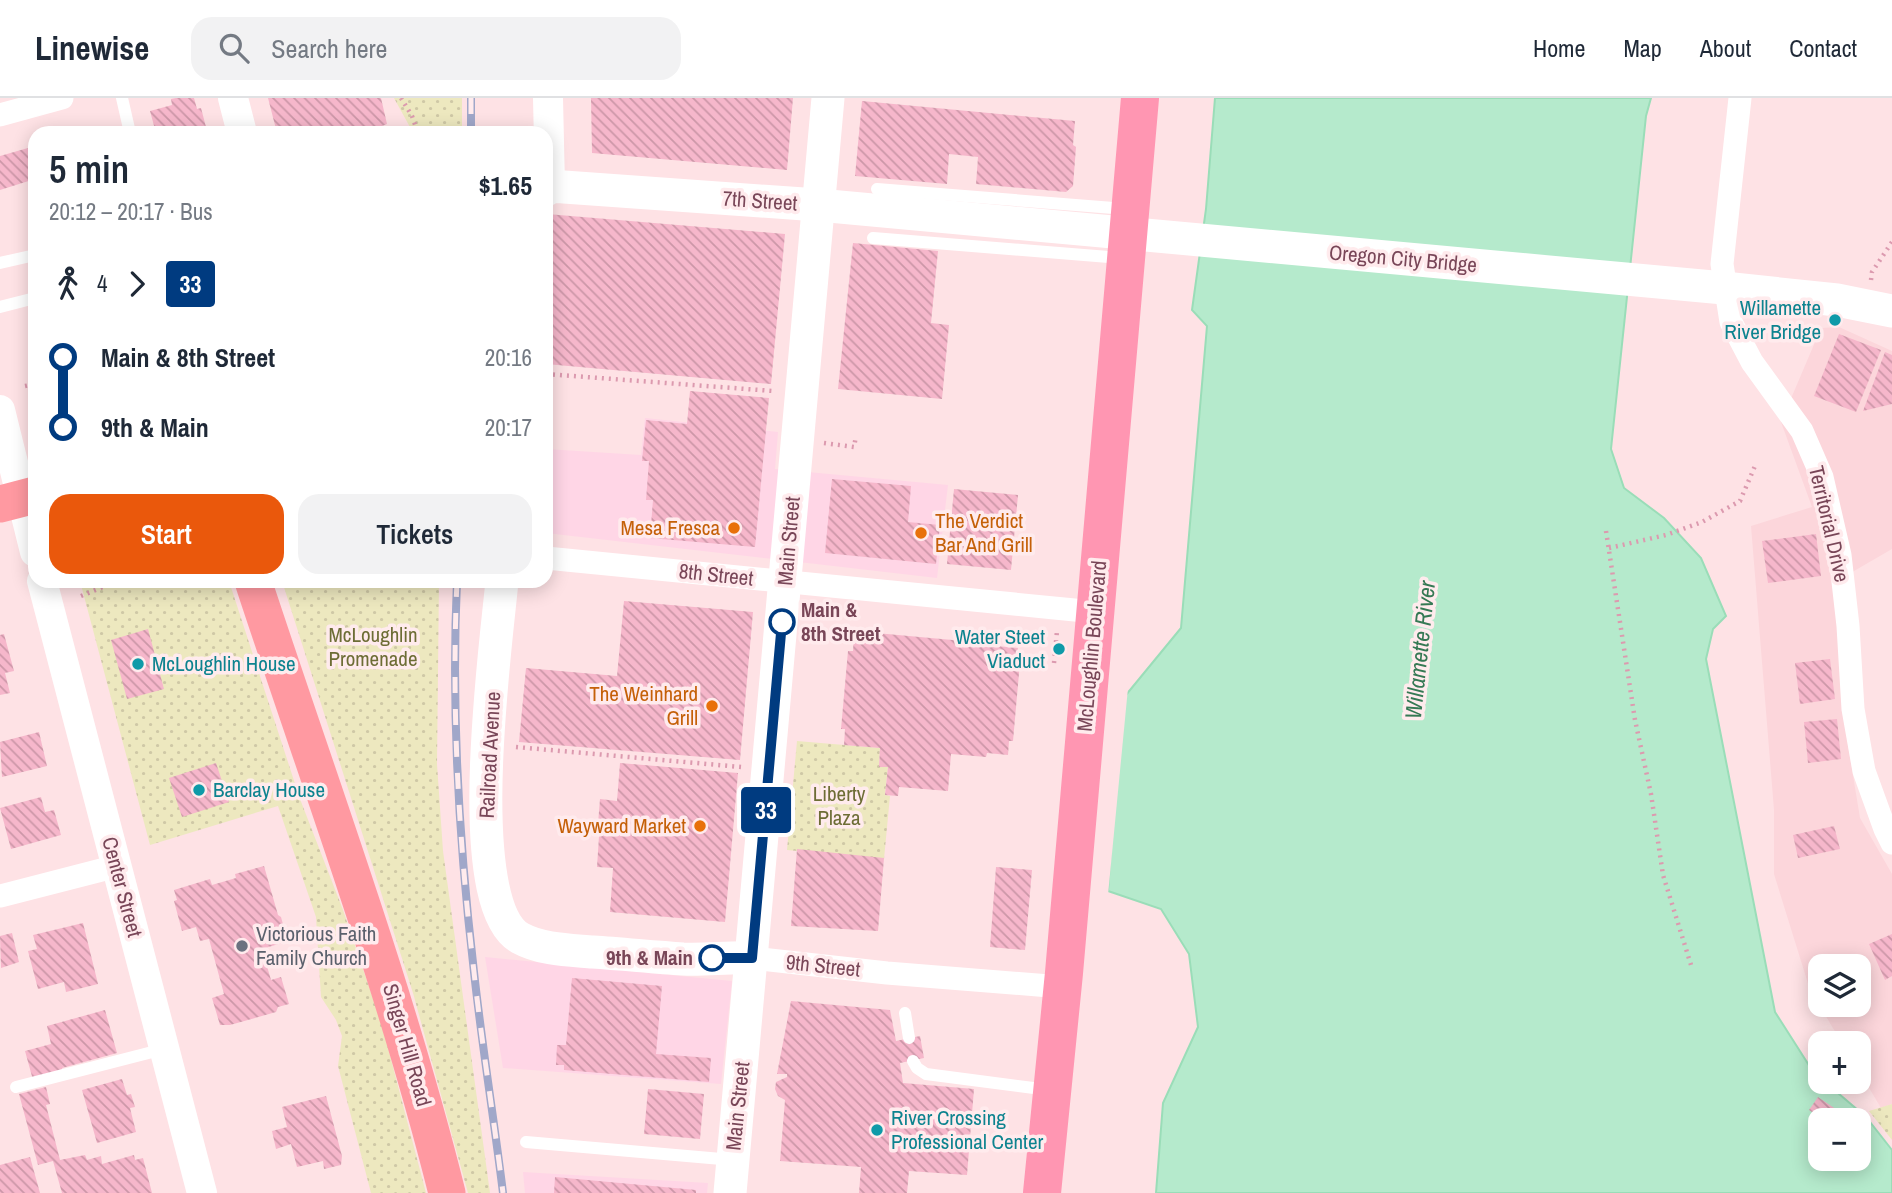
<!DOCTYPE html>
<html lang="en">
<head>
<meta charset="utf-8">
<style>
	:root { --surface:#fff; --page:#f2f2f3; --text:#1f2937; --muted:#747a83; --line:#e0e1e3; --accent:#ea580c }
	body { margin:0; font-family:"Archivo Narrow",sans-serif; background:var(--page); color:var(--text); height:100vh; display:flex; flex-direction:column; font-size:26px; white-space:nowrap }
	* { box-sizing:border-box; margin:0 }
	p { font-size:23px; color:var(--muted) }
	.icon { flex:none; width:38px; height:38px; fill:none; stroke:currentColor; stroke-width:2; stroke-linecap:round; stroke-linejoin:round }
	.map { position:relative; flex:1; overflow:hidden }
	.sheet { position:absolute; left:28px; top:28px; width:525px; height:462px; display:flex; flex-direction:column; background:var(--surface); border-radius:21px; box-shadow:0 4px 18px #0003 }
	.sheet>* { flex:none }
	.badge { padding:0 14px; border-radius:5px; font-size:24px; line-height:46px }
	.buttons { position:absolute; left:1808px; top:856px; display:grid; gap:14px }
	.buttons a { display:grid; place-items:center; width:63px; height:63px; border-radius:14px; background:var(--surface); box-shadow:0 4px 18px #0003; font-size:35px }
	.map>.badge { position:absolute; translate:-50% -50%; box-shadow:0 0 0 4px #fff }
	.legs { display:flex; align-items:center; gap:10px; height:77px; padding:0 21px; font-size:23px }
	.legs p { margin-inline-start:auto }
	.summary { display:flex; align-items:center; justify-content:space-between; height:119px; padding:0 21px }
	h1 { font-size:38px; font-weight:600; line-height:52px }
	.action { display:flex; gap:14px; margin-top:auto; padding:14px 21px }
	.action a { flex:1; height:80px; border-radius:21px; background:var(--accent); color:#fff; font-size:28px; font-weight:600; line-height:80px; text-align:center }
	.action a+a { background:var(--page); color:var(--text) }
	ul { padding:0 21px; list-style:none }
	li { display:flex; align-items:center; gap:24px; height:70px; font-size:26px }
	li i { display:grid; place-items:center; width:10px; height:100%; margin:0 9px; background:currentColor }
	li i::after { content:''; width:18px; height:18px; margin:-9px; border:5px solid; border-radius:50%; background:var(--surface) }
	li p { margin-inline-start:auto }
	li:first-child i { background:linear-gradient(#0000 50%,currentColor 0) }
	li:last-child i { background:linear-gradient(currentColor 50%,#0000 0) }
	header { display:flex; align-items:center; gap:42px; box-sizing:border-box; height:98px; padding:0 35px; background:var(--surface); border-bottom:2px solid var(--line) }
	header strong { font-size:33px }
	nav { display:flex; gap:38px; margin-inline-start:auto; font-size:24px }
	.search { width:490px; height:63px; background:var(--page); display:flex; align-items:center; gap:18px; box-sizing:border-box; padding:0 24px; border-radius:21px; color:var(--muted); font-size:26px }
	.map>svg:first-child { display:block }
	.residential { fill:#fcd6db; fill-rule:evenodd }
	.commercial { fill:#ffd6e6 }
	.park { fill:url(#park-dots) }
	.water { fill:#b5eacc; stroke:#9addb8; stroke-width:2; fill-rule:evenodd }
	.pier { fill:#fee2e5 }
	.building { fill:url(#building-back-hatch) }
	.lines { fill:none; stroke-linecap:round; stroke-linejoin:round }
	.path { stroke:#dc9aaf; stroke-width:4.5; stroke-dasharray:2 5; stroke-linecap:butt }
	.service { stroke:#fff; stroke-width:12 }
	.minor { stroke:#fff; stroke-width:23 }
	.tertiary { stroke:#fff; stroke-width:30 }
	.secondary { stroke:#fff; stroke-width:33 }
	.primary { stroke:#ff99a1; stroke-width:37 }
	.trunk { stroke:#ff96b2; stroke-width:38 }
	.rail-casing { stroke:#a0a7c9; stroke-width:8 }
	.rail { stroke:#ffebed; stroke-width:5; stroke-dasharray:16; stroke-linecap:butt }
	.line-1-casing { stroke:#fff; stroke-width:16 }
	.line-1 { stroke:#003b80; stroke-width:10 }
	.culture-dot { fill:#0f9aa8; stroke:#ffebed; stroke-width:2.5 }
	.food-dot { fill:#e8710a; stroke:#ffebed; stroke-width:2.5 }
	.stop-1-dot { fill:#fff; stroke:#003b80; stroke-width:3.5 }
	.worship-dot { fill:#6b7280; stroke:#ffebed; stroke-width:2.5 }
	.labels { text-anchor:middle; stroke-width:7; stroke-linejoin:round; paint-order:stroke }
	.street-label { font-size:21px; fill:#794658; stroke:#ffebed }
	.culture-label { font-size:21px; fill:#0d838f; stroke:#ffebed; text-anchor:start }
	.food-label { font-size:21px; fill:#c56008; stroke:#ffebed; text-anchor:end }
	.stop-label { font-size:21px; font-weight:bold; fill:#794658; stroke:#ffebed; text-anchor:start }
	.park-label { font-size:21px; fill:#6d6d35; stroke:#ffebed }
	.worship-label { font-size:21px; fill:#5b616d; stroke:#ffebed; text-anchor:start }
	.water-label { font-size:23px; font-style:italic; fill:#357954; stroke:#ffebed }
</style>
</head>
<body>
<header>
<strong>Linewise</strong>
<div class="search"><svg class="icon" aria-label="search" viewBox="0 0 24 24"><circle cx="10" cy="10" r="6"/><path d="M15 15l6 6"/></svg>Search here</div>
<nav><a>Home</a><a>Map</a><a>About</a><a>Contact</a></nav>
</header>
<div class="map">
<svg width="1892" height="1095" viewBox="0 0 1892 1095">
	<defs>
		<pattern id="park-dots" width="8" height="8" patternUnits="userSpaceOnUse" patternTransform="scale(1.75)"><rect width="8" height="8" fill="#ede8bf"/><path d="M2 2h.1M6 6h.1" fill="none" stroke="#cfc8a6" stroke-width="1.8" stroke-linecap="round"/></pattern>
		<pattern id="building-back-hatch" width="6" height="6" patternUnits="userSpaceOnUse" patternTransform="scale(1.75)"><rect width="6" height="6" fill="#f6b7cb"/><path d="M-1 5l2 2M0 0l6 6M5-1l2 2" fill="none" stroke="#cc97a8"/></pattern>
	</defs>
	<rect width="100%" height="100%" fill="#fee2e5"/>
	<path class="residential" d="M1839,229L1892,253V451L1835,484L1848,647L1860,720L1892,776V1006L1881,1010L1859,973L1858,945H1842L1810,892L1774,776V712L1751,428L1812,409L1781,324L1821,230ZM1820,868H1858V906H1820Z"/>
	<g class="commercial">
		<polygon points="645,320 778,334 775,371 948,387 937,480 546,435 546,351 641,357"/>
		<polygon points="485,859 732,883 721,986 503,970"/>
		<polygon points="523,1074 708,1085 707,1095 525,1095"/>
	</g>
	<g class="park">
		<polygon points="394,0 462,0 462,35 411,35 411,31"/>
		<polygon points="80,483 229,483 300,701 343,812 382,927 426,1095 371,1095 338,968 342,938 336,922 321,899 316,819 278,708 150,747"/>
		<polygon points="282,483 439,483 437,666 443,753 490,1095 468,1095 413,895"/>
		<polygon points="797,643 880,650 879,668 888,669 885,697 890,698 884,761 787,752"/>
		<polygon points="1892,1006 1892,1042 1869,1013"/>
	</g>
	<path class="water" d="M1215,0H1651L1646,18L1611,351L1624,390L1664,420L1701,460L1726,518L1713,531L1706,561L1775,914L1812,972L1820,979V984H1825L1866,1019L1892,1052V1095H1156L1163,1005L1198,929L1189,856L1161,811L1108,793L1121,603L1181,530L1207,228L1192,212L1206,111ZM1820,1022H1858V1060H1820Z"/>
	<polygon class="pier" points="1128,590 1108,797 1104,793 1118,603"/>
	<g class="building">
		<polygon points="176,0 194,0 197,11 201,10 206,29 201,30 202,35 156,35 150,13 172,7 171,1"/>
		<polygon points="268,0 381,0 387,26 382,28 384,35 277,35"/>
		<polygon points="591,0 793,0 787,72 592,55"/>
		<polygon points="862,3 1075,23 1073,47 1076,49 1073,88 1066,94 976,86 978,59 949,56 947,86 855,78"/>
		<polygon points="35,48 35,81 0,92 0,58"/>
		<polygon points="547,116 785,136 771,286 546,266"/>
		<polygon points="853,145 938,153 931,225 949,227 942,301 838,291"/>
		<polygon points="1839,236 1881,252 1856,314 1814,298"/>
		<polygon points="1885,254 1892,257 1892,306 1863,313"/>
		<polygon points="690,293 769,300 755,449 650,440 653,402 646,402 649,363 642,363 646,322 687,326"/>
		<polygon points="832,381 911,388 908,424 940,427 936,466 825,455"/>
		<polygon points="954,391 1018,397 1011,472 947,466"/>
		<polygon points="1816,436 1821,478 1768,485 1762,443"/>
		<polygon points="624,503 753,514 740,662 519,644 526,570 617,578"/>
		<polygon points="148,531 164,591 127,601 111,542"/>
		<polygon points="876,535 996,546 996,548 1018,550 1016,564 1020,564 1013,643 1009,643 1008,657 987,655 986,659 951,656 948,693 899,689 898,698 885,697 888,669 879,669 880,650 844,647 845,631 841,631 848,553 853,553 854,537 875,539"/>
		<polygon points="4,536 14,573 5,575 10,595 0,597 0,537"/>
		<polygon points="1830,561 1835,601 1800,606 1795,565"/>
		<polygon points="1837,621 1841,661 1808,665 1804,624"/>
		<polygon points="39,634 47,668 2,679 0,644"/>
		<polygon points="216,665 229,704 182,719 169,680"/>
		<polygon points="620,665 738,675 725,824 610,814 613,770 597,769 599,738 597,738 600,701 617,703"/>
		<polygon points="41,699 45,714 54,712 61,737 11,751 0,710"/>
		<polygon points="1834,728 1840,751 1798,760 1793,737"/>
		<polygon points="797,751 884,760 878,833 791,828"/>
		<polygon points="264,768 278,817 281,819 284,830 282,835 285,844 262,851 271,882 281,879 289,906 278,909 276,914 230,927 220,927 212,900 224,896 209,841 200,843 196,829 182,833 174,803 177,802 174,792 210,781 212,787 236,780 235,776"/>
		<polygon points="996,769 1032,772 1025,852 990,849"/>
		<polygon points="83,825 98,886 66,894 64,884 38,891 28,853 37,851 33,837"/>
		<polygon points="12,835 19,864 1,870 0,838"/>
		<polygon points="1892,836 1892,878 1885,882 1869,846"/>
		<polygon points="572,880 662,888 656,956 711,960 709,984 564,972 564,967 556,967 557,947 566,947"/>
		<polygon points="791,903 890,912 896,943 920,938 924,960 900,965 903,985 974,991 967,1077 909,1073 907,1095 859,1095 861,1069 780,1063 785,1002 778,998 775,991 776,984 787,979 787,976 777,976"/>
		<polygon points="105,912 117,955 62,970 63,974 33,982 25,953 51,946 47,928"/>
		<polygon points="122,981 127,997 131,996 135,1009 130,1010 136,1034 97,1045 82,992"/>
		<polygon points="46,989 50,1006 46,1007 60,1062 85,1057 87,1062 101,1058 102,1066 134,1057 135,1062 143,1060 152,1095 62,1095 53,1063 38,1067 19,996"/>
		<polygon points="648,991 704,996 700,1041 644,1036"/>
		<polygon points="326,998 342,1058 341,1067 324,1071 323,1063 297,1069 291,1046 276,1051 272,1033 287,1029 282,1009"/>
		<polygon points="1818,999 1846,1018 1843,1022 1824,1022 1809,1012"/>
		<polygon points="30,1059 40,1095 0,1095 0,1067"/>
		<polygon points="555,1079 696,1092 696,1095 554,1095"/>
	</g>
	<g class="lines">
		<g class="path">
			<polyline points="401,0 412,18 418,35"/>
			<polyline points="1871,182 1872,174 1892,144"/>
			<polyline points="546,276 773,293"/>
			<polyline points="25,288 35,286"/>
			<polyline points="824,345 854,349 856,338"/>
			<polyline points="1606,433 1635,622 1651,696 1663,777 1691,867"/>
			<polyline points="1609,450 1666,437 1702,424 1740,403 1755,368"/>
			<polyline points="81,498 110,486 112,483"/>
			<polyline points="1054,565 1057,533"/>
			<polyline points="516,649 741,669"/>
		</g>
		<g class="service">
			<polyline points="122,0 130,35"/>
			<polyline points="877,91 1126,111"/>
			<polyline points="873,140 1121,160"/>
			<polyline points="0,165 35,157"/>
			<polyline points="0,209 35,200"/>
			<polyline points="905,915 909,940"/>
			<polyline points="913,963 917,970 926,976 1049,992"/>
			<polyline points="16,989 164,951"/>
			<polyline points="526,1044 733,1062"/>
		</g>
		<g class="minor">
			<polyline points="1740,0 1722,166 1731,224 1752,264 1802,333 1822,379 1840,457 1848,528 1853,611 1864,673 1885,731 1892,745"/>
			<polyline points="0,17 62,0"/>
			<polyline points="546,460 1095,514"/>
			<polyline points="0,798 117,768"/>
			<polyline points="752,860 887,875 1062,889"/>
		</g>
		<g class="tertiary">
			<polyline points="233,0 242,35"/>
			<polyline points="548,0 550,88"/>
			<polyline points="0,312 35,454"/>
			<polyline points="42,483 202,1095"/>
		</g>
		<g class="secondary">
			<polyline points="546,92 550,88 818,107 1724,190 1837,202 1892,213"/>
			<path d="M502,483C496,548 460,805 520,840C542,852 569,852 593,854C623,856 653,859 683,861C706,862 729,859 752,860"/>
			<polyline points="730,1095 828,0"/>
		</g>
		<g class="primary">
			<polyline points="0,406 35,397"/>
			<path d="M253,483C320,687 395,887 447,1095"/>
		</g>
		<polyline class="trunk" points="1042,1095 1064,875 1140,0"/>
		<g class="rail-casing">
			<g id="rail">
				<polyline points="471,0 471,35"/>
				<path d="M457,483C451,613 459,745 474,874C482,948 494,1021 503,1095"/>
			</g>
		</g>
		<use href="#rail" class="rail"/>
	</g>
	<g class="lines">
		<g class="line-1-casing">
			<polyline id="line-1" points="712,860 752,860 782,524"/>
		</g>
		<use href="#line-1" class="line-1"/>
	</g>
	<g class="culture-dot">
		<circle cx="1835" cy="222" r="7"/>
		<circle cx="1059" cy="551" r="7"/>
		<circle cx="138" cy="566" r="7"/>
		<circle cx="199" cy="692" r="7"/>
		<circle cx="877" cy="1032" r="7"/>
	</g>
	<g class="food-dot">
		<circle cx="734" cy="430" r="7"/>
		<circle cx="921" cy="435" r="7"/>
		<circle cx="712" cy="608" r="7"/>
		<circle cx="700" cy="728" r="7"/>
	</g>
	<g class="stop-1-dot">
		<circle cx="782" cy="524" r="12"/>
		<circle cx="712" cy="860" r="12"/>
	</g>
	<circle class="worship-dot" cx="242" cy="848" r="7"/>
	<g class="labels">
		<g class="street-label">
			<text transform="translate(760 103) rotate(4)" y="7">7th Street</text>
			<text transform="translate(1403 161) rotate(5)" y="7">Oregon City Bridge</text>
			<text transform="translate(1829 426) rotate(77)" y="7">Territorial Drive</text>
			<text transform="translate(789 443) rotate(-85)" y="7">Main Street</text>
			<text transform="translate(716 477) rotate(6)" y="7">8th Street</text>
			<text transform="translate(1092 548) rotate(-85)" y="7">McLoughlin Boulevard</text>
			<text transform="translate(490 657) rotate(-87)" y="7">Railroad Avenue</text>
			<text transform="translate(122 789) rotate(75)" y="7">Center Street</text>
			<text transform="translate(823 868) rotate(6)" y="7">9th Street</text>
			<text transform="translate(407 947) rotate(74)" y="7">Singer Hill Road</text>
			<text transform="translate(738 1008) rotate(-84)" y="7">Main Street</text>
		</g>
		<g class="culture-label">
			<text x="1821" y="217" text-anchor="end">Willamette<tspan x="1821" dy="24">River Bridge</tspan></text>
			<text x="1045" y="546" text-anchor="end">Water Steet<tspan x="1045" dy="24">Viaduct</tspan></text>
			<text x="152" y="573">McLoughlin House</text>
			<text x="213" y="699">Barclay House</text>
			<text x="891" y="1027">River Crossing<tspan x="891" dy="24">Professional Center</tspan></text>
		</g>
		<g class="food-label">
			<text x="935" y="430" text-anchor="start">The Verdict<tspan x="935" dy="24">Bar And Grill</tspan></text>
			<text x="720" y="437">Mesa Fresca</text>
			<text x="698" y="603">The Weinhard<tspan x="698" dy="24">Grill</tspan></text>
			<text x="686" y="735">Wayward Market</text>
		</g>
		<g class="stop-label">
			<text x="801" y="519">Main &amp;<tspan x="801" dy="24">8th Street</tspan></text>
			<text x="693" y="867" text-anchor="end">9th &amp; Main</text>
		</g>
		<g class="park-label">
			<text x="373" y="544">McLoughlin<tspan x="373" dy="24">Promenade</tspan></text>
			<text x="839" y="703">Liberty<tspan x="839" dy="24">Plaza</tspan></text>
		</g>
		<g class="worship-label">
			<text x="256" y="843">Victorious Faith<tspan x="256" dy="24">Family Church</tspan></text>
		</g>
		<g class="water-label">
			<text transform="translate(1420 552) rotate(-84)" y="8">Willamette River</text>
		</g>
	</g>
</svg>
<div class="buttons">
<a><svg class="icon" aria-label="layers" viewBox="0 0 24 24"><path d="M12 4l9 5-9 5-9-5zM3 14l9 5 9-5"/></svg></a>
<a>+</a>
<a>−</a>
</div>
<b class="badge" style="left:766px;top:712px;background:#003b80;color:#fff">33</b>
<section class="sheet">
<div class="summary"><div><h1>5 min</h1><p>20:12 – 20:17 · Bus</p></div><b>$1.65</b></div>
<div class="legs"><svg class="icon" aria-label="walk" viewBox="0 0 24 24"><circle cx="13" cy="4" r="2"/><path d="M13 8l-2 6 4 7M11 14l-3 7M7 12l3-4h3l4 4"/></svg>4<svg class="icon" aria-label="forward" viewBox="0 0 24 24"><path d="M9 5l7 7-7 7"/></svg><b class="badge" style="background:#003b80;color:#fff">33</b></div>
<ul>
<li><i style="color:#003b80"></i><b>Main &amp; 8th Street</b><p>20:16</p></li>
<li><i style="color:#003b80"></i><b>9th &amp; Main</b><p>20:17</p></li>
</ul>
<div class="action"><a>Start</a><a>Tickets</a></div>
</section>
</div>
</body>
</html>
